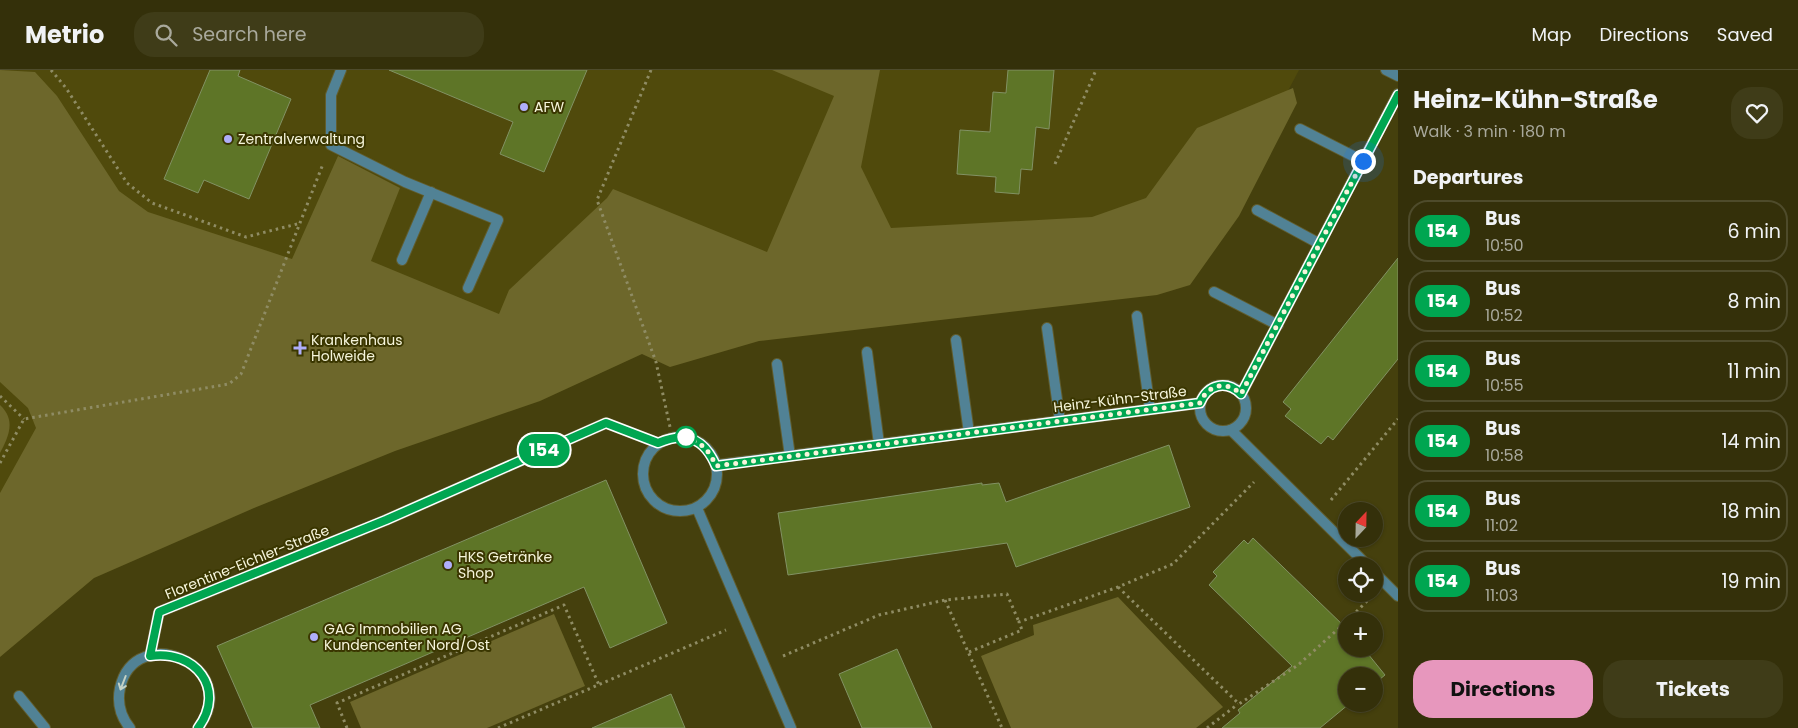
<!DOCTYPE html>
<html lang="en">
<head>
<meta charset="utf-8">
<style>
	:root { --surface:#34300a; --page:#3f3c18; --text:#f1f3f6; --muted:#a9a99c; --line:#4e4b2b; --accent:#e797bd }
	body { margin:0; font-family:Poppins,sans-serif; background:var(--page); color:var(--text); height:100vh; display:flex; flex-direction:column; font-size:19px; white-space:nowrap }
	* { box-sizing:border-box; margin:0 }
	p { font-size:16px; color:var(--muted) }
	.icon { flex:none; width:28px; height:28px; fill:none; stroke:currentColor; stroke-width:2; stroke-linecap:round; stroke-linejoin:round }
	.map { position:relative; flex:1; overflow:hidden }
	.drawer { display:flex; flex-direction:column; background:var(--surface); width:400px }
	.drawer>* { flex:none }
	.badge { padding:0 10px; border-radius:16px; font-size:18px; line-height:32px }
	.needle { width:32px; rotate:22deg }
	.fabs { position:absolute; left:1338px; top:432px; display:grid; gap:10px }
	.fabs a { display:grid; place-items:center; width:45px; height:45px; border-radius:50%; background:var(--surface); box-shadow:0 1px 4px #0004,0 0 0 1px var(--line); font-size:25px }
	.you { position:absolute; width:25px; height:25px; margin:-12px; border:4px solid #fff; border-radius:50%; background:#1a73e8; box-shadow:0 0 0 8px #1a73e833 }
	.map>.badge { position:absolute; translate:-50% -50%; box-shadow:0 0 0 2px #fff }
	h2 { padding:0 15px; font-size:19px; line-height:45px }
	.round { display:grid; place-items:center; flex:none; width:52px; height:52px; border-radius:20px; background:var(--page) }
	.overview { display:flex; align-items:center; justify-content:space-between; height:85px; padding:0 15px }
	h1 { font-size:24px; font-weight:700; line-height:38px }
	.cta { display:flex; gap:10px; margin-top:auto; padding:10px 15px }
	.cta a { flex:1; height:58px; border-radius:20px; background:var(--accent); color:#111; font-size:20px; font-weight:700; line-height:58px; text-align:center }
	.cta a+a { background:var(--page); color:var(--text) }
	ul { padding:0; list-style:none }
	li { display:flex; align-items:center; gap:15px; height:62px; margin:0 10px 8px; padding:0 5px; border:2px solid var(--line); border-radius:20px }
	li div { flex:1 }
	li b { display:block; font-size:19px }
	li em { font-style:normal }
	li .badge { min-width:55px; font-weight:700; text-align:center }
	header { display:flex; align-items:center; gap:30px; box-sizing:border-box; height:70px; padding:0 25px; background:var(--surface); border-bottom:1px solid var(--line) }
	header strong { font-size:24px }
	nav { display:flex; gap:28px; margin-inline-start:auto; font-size:18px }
	.search { width:350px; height:45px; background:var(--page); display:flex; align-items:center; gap:12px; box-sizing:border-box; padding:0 18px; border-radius:20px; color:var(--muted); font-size:19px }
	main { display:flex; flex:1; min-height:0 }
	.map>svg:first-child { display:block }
	.built { fill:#504a0c }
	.green { fill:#6d672b }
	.building { fill:#5e7527; stroke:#829264 }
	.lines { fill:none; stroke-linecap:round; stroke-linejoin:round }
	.service-casing { stroke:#615d2e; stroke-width:12 }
	.minor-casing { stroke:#615d2e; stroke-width:12 }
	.path { stroke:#8f8c64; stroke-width:3; stroke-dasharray:2.5 4; stroke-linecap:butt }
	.service { stroke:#518295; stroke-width:10 }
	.minor { stroke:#518295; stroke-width:10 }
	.oneway { stroke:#c4d2c6 }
	.line-casing { stroke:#fff; stroke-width:11 }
	.line { stroke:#00a651; stroke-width:8 }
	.walk { stroke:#f6f5db; stroke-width:5; stroke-dasharray:0 9 }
	.poi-dot { fill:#afaefa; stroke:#3a3600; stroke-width:2 }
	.stop-dot { fill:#fff; stroke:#00a651; stroke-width:2.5 }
	.labels { text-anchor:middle; stroke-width:4; stroke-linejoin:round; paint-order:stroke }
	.poi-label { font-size:14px; fill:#f6f5db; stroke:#3a3600; text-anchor:start }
	.street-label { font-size:14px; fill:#f6f5db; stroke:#3a3600 }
</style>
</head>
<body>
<header>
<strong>Metrio</strong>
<div class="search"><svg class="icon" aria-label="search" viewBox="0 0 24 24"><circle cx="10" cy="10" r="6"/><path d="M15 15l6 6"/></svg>Search here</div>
<nav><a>Map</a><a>Directions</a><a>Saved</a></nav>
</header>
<main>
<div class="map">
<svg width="1398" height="658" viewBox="0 0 1398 658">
	<rect width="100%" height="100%" fill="#45400d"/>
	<polygon class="built" points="0,0 1299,0 1197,193 684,254 248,415 0,564"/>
	<g class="green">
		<polygon points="0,0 35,2 57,26 119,121 148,142 292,189 338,86 400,118 371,191 499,244 509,220 607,128 613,119 767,182 834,26 772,0 880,0 861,97 891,158 1092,147 1146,128 1197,58 1293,18 1297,33 1239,146 1190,215 1157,225 759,271 670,297 642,284 540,331 395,381 254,438 94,508 0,587 0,423 36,358 28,338 0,312"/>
		<path d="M0,335C16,350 9,366 0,383Z"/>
		<polygon points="1118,527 1223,637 1196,658 1011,658 981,586 1034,565 1033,555"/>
		<polygon points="554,544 585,616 487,658 361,658 350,632"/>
	</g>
	<g class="building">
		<polygon points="210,0 240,0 238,6 291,29 249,129 204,110 198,123 164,109"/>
		<polygon points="389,0 587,0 544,102 500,84 513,52"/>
		<polygon points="1008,0 1054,0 1049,59 1036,57 1032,100 1021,99 1019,124 995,122 996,107 957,104 960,60 990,62 993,22 1006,23"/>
		<polygon points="1398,188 1398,289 1333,370 1328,366 1321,374 1285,346 1291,339 1283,332"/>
		<polygon points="1169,375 1190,437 1016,497 1007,473 788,505 778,443 982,413 982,415 999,413 1006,432"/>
		<polygon points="606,410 667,553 610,578 584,517 310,635 320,658 253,658 217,576"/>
		<polygon points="1253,468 1346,558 1346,579 1364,579 1385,605 1374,614 1374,606 1346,606 1346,634 1349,634 1320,658 1222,658 1240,643 1238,640 1292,596 1209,515 1217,506 1213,502 1244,470 1248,474"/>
		<polygon points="897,579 932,658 862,658 839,604"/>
		<polygon points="671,624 685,658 592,658"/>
	</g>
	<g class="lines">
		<g class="service-casing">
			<g id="service">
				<polyline points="341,0 331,25 331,75 405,112 498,150 468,218"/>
				<polyline points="1386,0 1398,6"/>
				<polyline points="1300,59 1363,91"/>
				<polyline points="1257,140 1320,174"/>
				<polyline points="402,190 431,122"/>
				<polyline points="1214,222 1278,255"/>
				<polyline points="1137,246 1150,339"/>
				<polyline points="1047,258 1060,351"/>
				<polyline points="956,270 969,363"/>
				<polyline points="867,282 879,374"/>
				<polyline points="777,294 790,386"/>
				<polyline points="359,461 386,450"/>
				<polyline points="19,626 45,658"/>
			</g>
		</g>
		<g class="minor-casing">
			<g id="minor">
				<circle cx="1223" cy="338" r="23"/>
				<polyline points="1241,324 1398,24"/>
				<polyline points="1231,360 1368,496"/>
				<circle cx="680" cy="404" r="37"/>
				<polyline points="717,395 1200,333"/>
				<polyline points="697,438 791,658"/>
				<polyline points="386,450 606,353 658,373"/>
				<polyline points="1374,502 1398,526"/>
				<polyline points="150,586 159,542 359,461"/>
				<path d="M130,658C120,646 117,633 120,618C135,550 245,596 198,658"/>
			</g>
		</g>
		<g class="path">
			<polyline points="51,0 66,18 127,113 152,133 246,167 301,153"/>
			<polyline points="651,0 597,130 656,292 670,357"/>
			<polyline points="1055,94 1096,0"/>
			<polyline points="0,326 24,349"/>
			<polyline points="0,393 24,349 229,314 241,304 323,94"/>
			<polyline points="1331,430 1398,349"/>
			<polyline points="1118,517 1239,634 1298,595 1346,552"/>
			<polyline points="945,530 1002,658"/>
			<polyline points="1347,551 1371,527"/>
			<polyline points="969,582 1022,560 1019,552 1118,517 1173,494 1254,412"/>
			<polyline points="783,586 879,545 945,530 1007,524 1019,552"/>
			<polyline points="347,658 337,633 564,535 599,615"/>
			<polyline points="498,658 726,560"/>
			<polyline points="1207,658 1238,634"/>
		</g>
		<use href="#service" class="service"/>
		<use href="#minor" class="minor"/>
	</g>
	<defs><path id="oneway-shaft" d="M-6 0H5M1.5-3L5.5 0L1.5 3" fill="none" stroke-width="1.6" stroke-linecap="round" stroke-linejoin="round" transform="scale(1.25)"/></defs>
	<use class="oneway" href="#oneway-shaft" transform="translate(123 613) rotate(111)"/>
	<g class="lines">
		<g class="line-casing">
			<path id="line" d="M198,658C227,619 195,579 150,586L159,542L386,450L606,353L658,373C686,361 704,368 716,396L1200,333C1208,314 1226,310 1241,324L1398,25"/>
		</g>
		<use href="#line" class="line"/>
		<path class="walk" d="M686,367C702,373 709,380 716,396L1200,333C1208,314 1226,310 1241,324L1363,91"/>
	</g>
	<g class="poi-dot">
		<circle cx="524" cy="37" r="5"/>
		<circle cx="228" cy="69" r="5"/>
		<path d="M297.5 270.5h5v5h5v5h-5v5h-5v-5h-5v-5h5z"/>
		<circle cx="448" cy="495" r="5"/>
		<circle cx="314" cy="567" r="5"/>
	</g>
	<circle class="stop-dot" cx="686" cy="367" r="10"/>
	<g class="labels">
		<g class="poi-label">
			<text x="534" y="42">AFW</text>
			<text x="238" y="74">Zentralverwaltung</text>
			<text x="311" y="275">Krankenhaus<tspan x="311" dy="16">Holweide</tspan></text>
			<text x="458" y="492">HKS Getränke<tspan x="458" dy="16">Shop</tspan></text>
			<text x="324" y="564">GAG Immobilien AG<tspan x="324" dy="16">Kundencenter Nord/Ost</tspan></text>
		</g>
		<g class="street-label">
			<text transform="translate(1120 329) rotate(-7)" y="5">Heinz-Kühn-Straße</text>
			<text transform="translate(247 492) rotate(-22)" y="5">Florentine-Eichler-Straße</text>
		</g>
	</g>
</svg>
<div class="fabs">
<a><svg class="needle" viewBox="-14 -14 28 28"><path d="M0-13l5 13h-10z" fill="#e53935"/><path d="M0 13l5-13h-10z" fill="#a9a99c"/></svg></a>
<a><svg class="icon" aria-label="locate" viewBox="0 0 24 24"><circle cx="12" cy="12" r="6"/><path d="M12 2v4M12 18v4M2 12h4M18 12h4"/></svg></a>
<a>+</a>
<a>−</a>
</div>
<div class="you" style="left:1363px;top:91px"></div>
<b class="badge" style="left:544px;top:380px;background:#00a651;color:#fff">154</b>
</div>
<section class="drawer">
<div class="overview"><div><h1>Heinz-Kühn-Straße</h1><p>Walk · 3 min · 180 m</p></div><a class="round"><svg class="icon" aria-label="heart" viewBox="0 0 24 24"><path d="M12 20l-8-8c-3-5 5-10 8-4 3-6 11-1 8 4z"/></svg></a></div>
<h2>Departures</h2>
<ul>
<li><span class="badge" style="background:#00a651;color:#fff">154</span><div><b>Bus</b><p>10:50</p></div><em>6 min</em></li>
<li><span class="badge" style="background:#00a651;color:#fff">154</span><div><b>Bus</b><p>10:52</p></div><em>8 min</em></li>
<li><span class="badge" style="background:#00a651;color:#fff">154</span><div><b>Bus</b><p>10:55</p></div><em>11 min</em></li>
<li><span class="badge" style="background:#00a651;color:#fff">154</span><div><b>Bus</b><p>10:58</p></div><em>14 min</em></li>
<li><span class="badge" style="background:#00a651;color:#fff">154</span><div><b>Bus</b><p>11:02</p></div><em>18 min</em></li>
<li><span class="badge" style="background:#00a651;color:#fff">154</span><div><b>Bus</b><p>11:03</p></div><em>19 min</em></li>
</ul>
<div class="cta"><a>Directions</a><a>Tickets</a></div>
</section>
</main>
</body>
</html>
